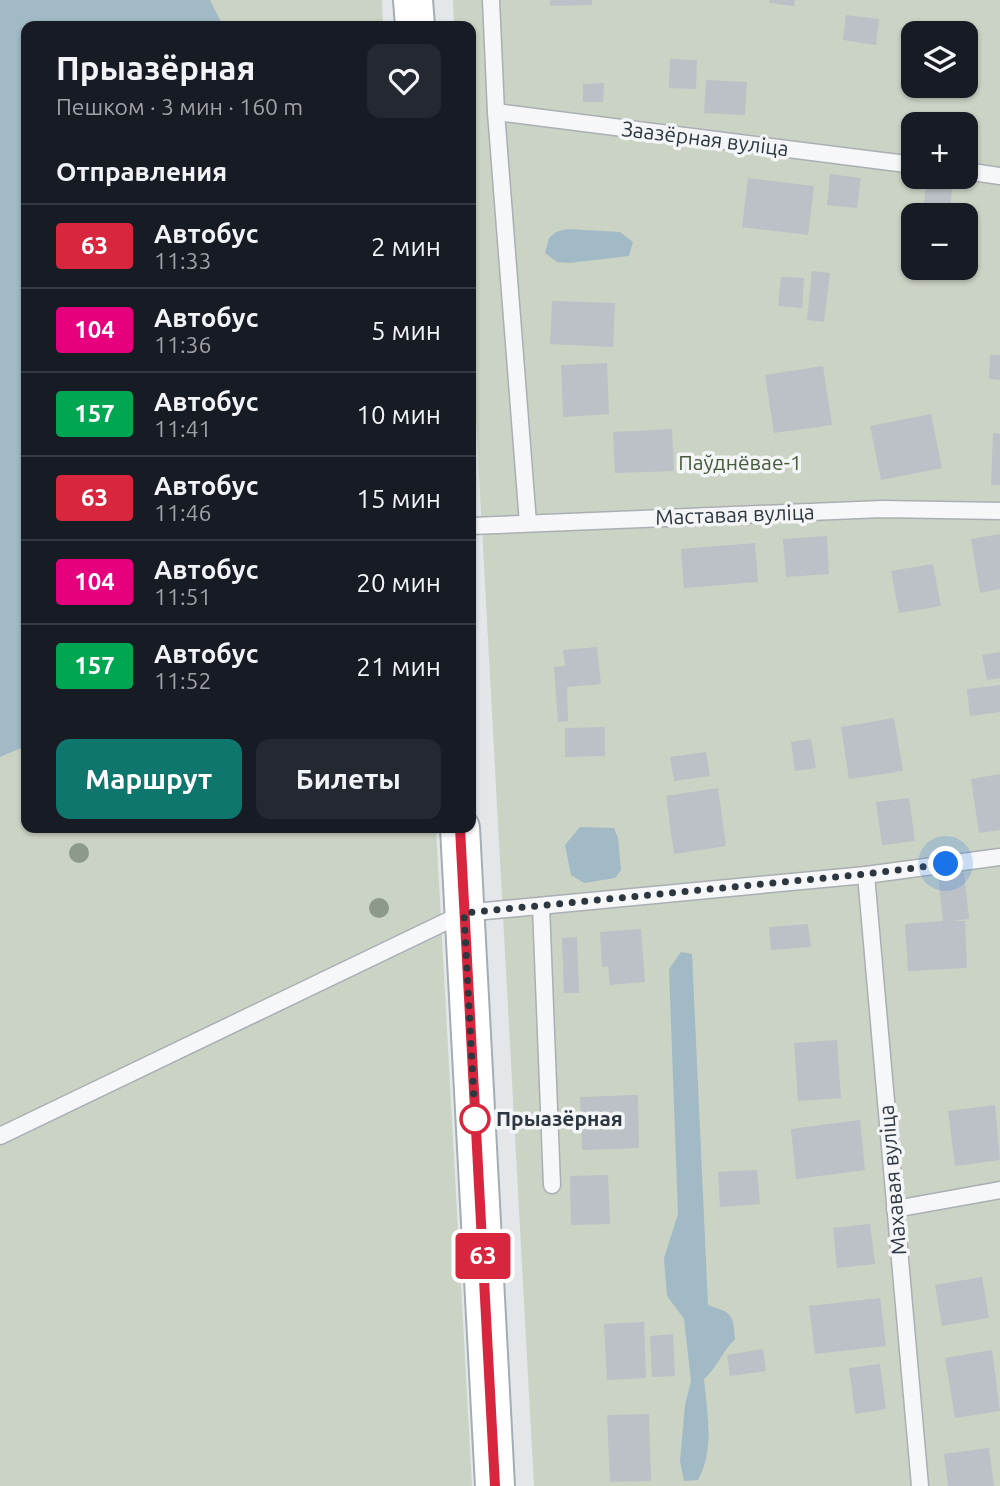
<!DOCTYPE html>
<html lang="ru">
<head>
<meta charset="utf-8">
<style>
	:root { --surface:#171b24; --page:#242831; --text:#f1f3f6; --muted:#9ea1a6; --line:#363941; --accent:#0f766e }
	body { margin:0; font-family:Ubuntu,sans-serif; background:var(--page); color:var(--text); height:100vh; display:flex; flex-direction:column; font-size:26px; white-space:nowrap }
	* { box-sizing:border-box; margin:0 }
	p { font-size:23px; color:var(--muted) }
	.icon { flex:none; width:38px; height:38px; fill:none; stroke:currentColor; stroke-width:2; stroke-linecap:round; stroke-linejoin:round }
	.map { position:relative; flex:1; overflow:hidden }
	.drawer { position:absolute; left:21px; top:21px; width:455px; height:812px; display:flex; flex-direction:column; background:var(--surface); border-radius:14px; box-shadow:0 2px 5px #0004 }
	.drawer>* { flex:none }
	.badge { padding:0 14px; border-radius:5px; font-size:24px; line-height:46px }
	.controls { position:absolute; left:901px; top:21px; display:grid; gap:14px }
	.controls a { display:grid; place-items:center; width:77px; height:77px; border-radius:14px; background:var(--surface); box-shadow:0 2px 5px #0004; font-size:35px }
	.you { position:absolute; width:35px; height:35px; margin:-18px; border:5px solid #fff; border-radius:50%; background:#1a73e8; box-shadow:0 0 0 10px #1a73e833 }
	.map>.badge { position:absolute; translate:-50% -50%; box-shadow:0 0 0 4px #fff }
	h2 { padding:0 35px; font-size:26px; line-height:63px }
	.round { display:grid; place-items:center; flex:none; width:74px; height:74px; border-radius:14px; background:var(--page) }
	.headline { display:flex; align-items:center; justify-content:space-between; height:119px; padding:0 35px }
	h1 { font-size:33px; font-weight:600; line-height:52px }
	.action { display:flex; gap:14px; margin-top:auto; padding:14px 35px }
	.action a { flex:1; height:80px; border-radius:14px; background:var(--accent); color:#fff; font-size:28px; font-weight:600; line-height:80px; text-align:center }
	.action a+a { background:var(--page); color:var(--text) }
	ul { padding:0; list-style:none }
	li { display:flex; align-items:center; gap:21px; height:84px; padding:0 35px; border-top:2px solid var(--line) }
	li div { flex:1 }
	li b { display:block; font-size:26px }
	li em { font-style:normal }
	li .badge { min-width:77px; font-weight:700; text-align:center }
	.map>svg:first-child { display:block }
	.green { fill:#cbd3c5; fill-rule:evenodd }
	.water { fill:#a2bac6 }
	.building { fill:#bbc1c6 }
	.lines { fill:none; stroke-linecap:round; stroke-linejoin:round }
	.lane-casing { stroke:#a9afb4; stroke-width:19 }
	.primary-casing { stroke:#a4adb4; stroke-width:42 }
	.lane { stroke:#f6f7f8; stroke-width:16 }
	.primary { stroke:#fff; stroke-width:38 }
	.tree { fill:#8d9a8a }
	.line-casing { stroke:#fff; stroke-width:16 }
	.line { stroke:#d7263d; stroke-width:10 }
	.walk { stroke:#2d3740; stroke-width:7; stroke-dasharray:0 12.6 }
	.stop-dot { fill:#fff; stroke:#d7263d; stroke-width:3.5 }
	.labels { text-anchor:middle; stroke-width:7; stroke-linejoin:round; paint-order:stroke }
	.street-label { font-size:21px; fill:#2d3740; stroke:#f3f5f7 }
	.park-label { font-size:21px; fill:#475b3b; stroke:#f3f5f7 }
	.stop-label { font-size:21px; font-weight:bold; fill:#2d3740; stroke:#f3f5f7; text-anchor:start }
</style>
</head>
<body>
<div class="map">
<svg width="1000" height="1486" viewBox="0 0 1000 1486">
	<rect width="100%" height="100%" fill="#e3e7ea"/>
	<g class="green">
		<polygon points="0,0 382,0 383,26 26,26 26,828 436,828 472,1486 0,1486"/>
		<path d="M453,0H1000V1486H534L471,327V26H454ZM914,33H966V86H914ZM914,124H966V177H914ZM914,215H966V268H914Z"/>
	</g>
	<g class="water">
		<polygon points="0,0 210,0 223,26 26,26 26,746 0,757"/>
		<polygon points="567,229 620,232 633,242 629,256 569,263 557,262 545,253 549,238 556,232"/>
		<polygon points="580,827 614,828 618,838 621,870 615,878 584,883 571,875 565,845"/>
		<path d="M681,952L692,954L708,1305C732,1313 733,1313 735,1339C721,1353 717,1368 704,1379C707,1413 715,1449 698,1480L684,1481L680,1461L685,1405L691,1381L684,1319L667,1296L664,1258L678,1214L669,969Z"/>
	</g>
	<g class="building">
		<polygon points="550,0 592,0 592,5 550,6"/>
		<polygon points="770,0 795,0 794,6 769,3"/>
		<polygon points="846,15 879,19 876,45 843,40"/>
		<polygon points="670,59 697,60 696,89 669,88"/>
		<polygon points="706,80 747,82 745,115 704,113"/>
		<polygon points="604,83 603,102 583,102 583,84"/>
		<polygon points="830,174 861,178 857,208 827,205"/>
		<polygon points="748,178 814,186 808,235 742,227"/>
		<polygon points="926,185 952,188 950,214 923,212"/>
		<polygon points="812,271 830,273 824,322 807,320"/>
		<polygon points="781,277 804,278 802,308 778,306"/>
		<polygon points="552,301 615,303 613,347 550,344"/>
		<polygon points="990,355 1000,355 1000,380 989,379"/>
		<polygon points="607,363 609,414 563,417 561,365"/>
		<polygon points="823,366 832,425 774,433 765,375"/>
		<polygon points="931,414 942,468 881,480 870,426"/>
		<polygon points="672,429 674,471 615,473 613,432"/>
		<polygon points="993,433 1000,434 1000,485 991,485"/>
		<polygon points="1000,534 1000,589 980,593 971,539"/>
		<polygon points="827,536 829,574 786,577 783,539"/>
		<polygon points="755,543 758,582 684,588 681,549"/>
		<polygon points="933,564 941,606 899,613 891,571"/>
		<polygon points="597,647 601,684 567,687 568,721 558,722 554,667 565,666 563,650"/>
		<polygon points="1000,652 1000,678 987,680 982,655"/>
		<polygon points="1000,685 1000,712 970,716 967,689"/>
		<polygon points="894,718 903,771 849,779 841,727"/>
		<polygon points="605,727 605,756 565,757 565,728"/>
		<polygon points="811,739 816,768 795,771 791,742"/>
		<polygon points="706,752 710,776 674,781 670,757"/>
		<polygon points="1000,774 1000,830 979,833 971,779"/>
		<polygon points="718,788 726,846 674,854 666,796"/>
		<polygon points="909,798 915,841 882,845 876,802"/>
		<polygon points="964,872 969,919 952,921 965,921 967,968 908,971 905,924 943,921 938,875"/>
		<polygon points="808,924 811,947 771,950 769,927"/>
		<polygon points="641,929 645,982 610,985 608,966 602,967 600,932"/>
		<polygon points="577,937 579,993 564,993 562,938"/>
		<polygon points="837,1040 841,1098 798,1101 794,1043"/>
		<polygon points="638,1095 639,1148 582,1150 580,1097"/>
		<polygon points="995,1105 1000,1160 955,1166 948,1111"/>
		<polygon points="860,1120 865,1170 796,1179 791,1129"/>
		<polygon points="757,1170 760,1204 720,1207 718,1172"/>
		<polygon points="608,1175 610,1224 571,1225 570,1176"/>
		<polygon points="870,1224 875,1264 837,1268 833,1228"/>
		<polygon points="982,1277 989,1318 942,1326 935,1285"/>
		<polygon points="880,1298 886,1346 815,1354 809,1306"/>
		<polygon points="644,1322 646,1378 607,1380 604,1324"/>
		<polygon points="673,1334 675,1376 652,1377 650,1336"/>
		<polygon points="763,1349 766,1371 730,1376 727,1355"/>
		<polygon points="992,1350 1000,1411 955,1418 945,1358"/>
		<polygon points="880,1364 886,1409 855,1414 849,1368"/>
		<polygon points="649,1414 651,1481 610,1482 607,1415"/>
		<polygon points="989,1448 994,1486 948,1486 944,1454"/>
	</g>
	<g class="lines">
		<g class="lane-casing">
			<g id="lane">
				<polyline points="491,0 496,112 528,523"/>
				<polyline points="496,112 914,165"/>
				<polyline points="966,171 1000,176"/>
				<polyline points="471,526 882,509 1000,511"/>
				<polyline points="866,875 920,1486"/>
				<polyline points="541,906 552,1185"/>
				<polyline points="0,1136 464,913 866,875 1000,857"/>
				<polyline points="895,1209 1000,1190"/>
			</g>
		</g>
		<g class="primary-casing">
			<g id="primary">
				<polyline points="413,0 415,26"/>
				<polyline points="460,828 495,1486"/>
			</g>
		</g>
		<use href="#lane" class="lane"/>
		<use href="#primary" class="primary"/>
	</g>
	<g class="tree">
		<circle cx="79" cy="853" r="10"/>
		<circle cx="379" cy="908" r="10"/>
	</g>
	<g class="lines">
		<g class="line-casing">
			<polyline id="line" points="460,828 495,1486"/>
		</g>
		<use href="#line" class="line"/>
		<polyline class="walk" points="475,1119 464,913 866,874 946,864"/>
	</g>
	<circle class="stop-dot" cx="475" cy="1119" r="14"/>
	<g class="labels">
		<g class="street-label">
			<text transform="translate(705 139) rotate(7)" y="7">Заазёрная вуліца</text>
			<text transform="translate(735 515) rotate(-2)" y="7">Маставая вуліца</text>
			<text transform="translate(893 1180) rotate(-95)" y="7">Махавая вуліца</text>
		</g>
		<g class="park-label">
			<text x="740" y="470">Паўднёвае-1</text>
		</g>
		<g class="stop-label">
			<text x="496" y="1126">Прыазёрная</text>
		</g>
	</g>
</svg>
<div class="controls">
<a><svg class="icon" aria-label="layers" viewBox="0 0 24 24"><path d="M12 4l9 5-9 5-9-5zM3 14l9 5 9-5"/></svg></a>
<a>+</a>
<a>−</a>
</div>
<div class="you" style="left:946px;top:864px"></div>
<b class="badge" style="left:483px;top:1256px;background:#d7263d;color:#fff">63</b>
<section class="drawer">
<div class="headline"><div><h1>Прыазёрная</h1><p>Пешком · 3 мин · 160 m</p></div><a class="round"><svg class="icon" aria-label="heart" viewBox="0 0 24 24"><path d="M12 20l-8-8c-3-5 5-10 8-4 3-6 11-1 8 4z"/></svg></a></div>
<h2>Отправления</h2>
<ul>
<li><span class="badge" style="background:#d7263d;color:#fff">63</span><div><b>Автобус</b><p>11:33</p></div><em>2 мин</em></li>
<li><span class="badge" style="background:#e6007e;color:#fff">104</span><div><b>Автобус</b><p>11:36</p></div><em>5 мин</em></li>
<li><span class="badge" style="background:#00a651;color:#fff">157</span><div><b>Автобус</b><p>11:41</p></div><em>10 мин</em></li>
<li><span class="badge" style="background:#d7263d;color:#fff">63</span><div><b>Автобус</b><p>11:46</p></div><em>15 мин</em></li>
<li><span class="badge" style="background:#e6007e;color:#fff">104</span><div><b>Автобус</b><p>11:51</p></div><em>20 мин</em></li>
<li><span class="badge" style="background:#00a651;color:#fff">157</span><div><b>Автобус</b><p>11:52</p></div><em>21 мин</em></li>
</ul>
<div class="action"><a>Маршрут</a><a>Билеты</a></div>
</section>
</div>
</body>
</html>
